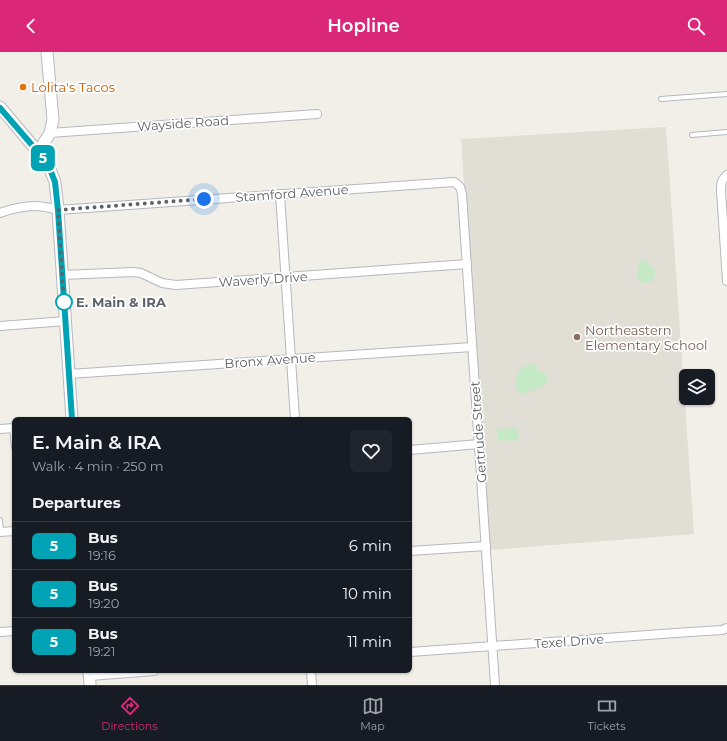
<!DOCTYPE html>
<html lang="en">
<head>
<meta charset="utf-8">
<style>
	:root { --surface:#171b24; --page:#20242c; --text:#f1f3f6; --muted:#9ea1a6; --line:#363941; --accent:#db2777 }
	body { margin:0; font-family:Montserrat,sans-serif; background:var(--page); color:var(--text); height:100vh; display:flex; flex-direction:column; font-size:15px; white-space:nowrap }
	* { box-sizing:border-box; margin:0 }
	p { font-size:13px; color:var(--muted) }
	.icon { flex:none; width:22px; height:22px; fill:none; stroke:currentColor; stroke-width:2; stroke-linecap:round; stroke-linejoin:round }
	.map { position:relative; flex:1; overflow:hidden }
	.sheet { position:absolute; left:12px; top:365px; width:400px; height:256px; display:flex; flex-direction:column; background:var(--surface); border-radius:6px; box-shadow:0 1px 3px #0004 }
	.sheet>* { flex:none }
	.badge { padding:0 8px; border-radius:6px; font-size:14px; line-height:26px }
	.tools { position:absolute; left:679px; top:317px; display:grid; gap:8px }
	.tools a { display:grid; place-items:center; width:36px; height:36px; border-radius:6px; background:var(--surface); box-shadow:0 1px 3px #0004; font-size:20px }
	.you { position:absolute; width:20px; height:20px; margin:-10px; border:3px solid #fff; border-radius:50%; background:#1a73e8; box-shadow:0 0 0 6px #1a73e833 }
	.map>.badge { position:absolute; translate:-50% -50%; box-shadow:0 0 0 2px #fff }
	h2 { padding:0 20px; font-size:15px; line-height:36px }
	.round { display:grid; place-items:center; flex:none; width:42px; height:42px; border-radius:6px; background:var(--page) }
	.overview { display:flex; align-items:center; justify-content:space-between; height:68px; padding:0 20px }
	h1 { font-size:19px; font-weight:600; line-height:30px }
	ul { padding:0; list-style:none }
	li { display:flex; align-items:center; gap:12px; height:48px; padding:0 20px; border-top:1px solid var(--line) }
	li div { flex:1 }
	li b { display:block; font-size:15px }
	li em { font-style:normal }
	li .badge { min-width:44px; font-weight:700; text-align:center }
	header { display:flex; justify-content:space-between; align-items:center; height:52px; padding:0 20px; background:var(--accent); color:#fff; font-size:18px; font-weight:600 }
	.menu { display:flex; justify-content:space-around; align-items:center; height:56px; border-top:1px solid var(--line); background:var(--surface); font-size:11px; color:var(--muted) }
	.menu a { display:grid; justify-items:center; gap:2px }
	.menu .selected { color:var(--accent) }
	.map>svg:first-child { display:block }
	.education { fill:#e1ded6 }
	.green { fill:#c5e8c5 }
	.lines { fill:none; stroke-linecap:round; stroke-linejoin:round }
	.lane-casing { stroke:#b5b8bc; stroke-width:6 }
	.street-casing { stroke:#b5b8bc; stroke-width:10 }
	.secondary-casing { stroke:#b6babf; stroke-width:13 }
	.lane { stroke:#fff; stroke-width:4 }
	.street { stroke:#fff; stroke-width:8 }
	.secondary { stroke:#fff; stroke-width:11 }
	.line-casing { stroke:#fff; stroke-width:9 }
	.line { stroke:#00a3b4; stroke-width:6 }
	.walk { stroke:#5f6368; stroke-width:4; stroke-dasharray:0 7.2 }
	.food-dot { fill:#e8710a; stroke:#fff; stroke-width:1.5 }
	.stop-dot { fill:#fff; stroke:#00a3b4; stroke-width:2 }
	.education-dot { fill:#8d6e63; stroke:#fff; stroke-width:1.5 }
	.labels { text-anchor:middle; stroke-width:3.5; stroke-linejoin:round; paint-order:stroke }
	.food-label { font-size:13px; fill:#c56008; stroke:#fff; text-anchor:start }
	.street-label { font-size:13px; fill:#5f6368; stroke:#fff }
	.stop-label { font-size:13px; font-weight:bold; fill:#5f6368; stroke:#fff; text-anchor:start }
	.education-label { font-size:13px; fill:#785e54; stroke:#fff; text-anchor:start }
</style>
</head>
<body>
<header><svg class="icon" aria-label="back" viewBox="0 0 24 24"><path d="M15 5l-7 7 7 7"/></svg>Hopline<svg class="icon" aria-label="search" viewBox="0 0 24 24"><circle cx="10" cy="10" r="6"/><path d="M15 15l6 6"/></svg></header>
<div class="map">
<svg width="727" height="633" viewBox="0 0 727 633">
	<rect width="100%" height="100%" fill="#f1efe8"/>
	<polygon class="education" points="666,75 694,482 489,498 461,87"/>
	<g class="green">
		<path d="M647,208L649,213L654,217L655,223L652,229L645,231C637,229 635,223 639,216L637,211Z"/>
		<path d="M531,312H536L537,319L543,320L547,324V330L533,340L529,338L525,343C513,341 514,323 522,316C524,314 527,313 531,312Z"/>
		<polygon points="518,376 519,388 498,389 497,377"/>
	</g>
	<g class="lines">
		<g class="lane-casing">
			<g id="lane">
				<polyline points="661,47 727,42"/>
				<polyline points="692,83 727,80"/>
				<polyline points="12,376 14,395"/>
				<polyline points="0,468 1,480"/>
			</g>
		</g>
		<g class="street-casing">
			<g id="street">
				<polyline points="50,81 317,62"/>
				<path d="M727,123C721,128 721,132 721,139L727,229"/>
				<polyline points="280,142 295,367"/>
				<path d="M0,161C11,157 23,154 35,154C43,154 51,156 58,158L454,130L458,133L460,135L462,142L495,633"/>
				<polyline points="62,223 133,220 141,221 162,231 176,233 467,212"/>
				<polyline points="0,274 66,269"/>
				<polyline points="69,322 472,295"/>
				<polyline points="0,377 14,376"/>
				<polyline points="410,398 479,392"/>
				<polyline points="0,480 14,479"/>
				<polyline points="410,499 486,494"/>
				<polyline points="0,580 14,579"/>
				<polyline points="410,600 690,580 722,578 727,576"/>
				<polyline points="311,619 312,633"/>
				<polyline points="90,624 154,619"/>
			</g>
		</g>
		<g class="secondary-casing">
			<g id="secondary">
				<polyline points="0,55 38,100 48,112 55,130 58,158 72,367"/>
				<polyline points="38,100 50,81 53,68 47,0"/>
				<polyline points="89,619 90,633"/>
			</g>
		</g>
		<use href="#lane" class="lane"/>
		<use href="#street" class="street"/>
		<use href="#secondary" class="secondary"/>
	</g>
	<g class="lines">
		<g class="line-casing">
			<polyline id="line" points="0,56 38,100 48,112 55,130 58,158 72,367"/>
		</g>
		<use href="#line" class="line"/>
		<polyline class="walk" points="64,250 64,254 58,158 204,147"/>
	</g>
	<circle class="food-dot" cx="23" cy="35" r="4"/>
	<circle class="stop-dot" cx="64" cy="250" r="8"/>
	<circle class="education-dot" cx="577" cy="285" r="4"/>
	<g class="labels">
		<g class="food-label">
			<text x="31" y="40">Lolita's Tacos</text>
		</g>
		<g class="street-label">
			<text transform="translate(183 71) rotate(-4)" y="5">Wayside Road</text>
			<text transform="translate(292 141) rotate(-4)" y="5">Stamford Avenue</text>
			<text transform="translate(263 227) rotate(-4)" y="5">Waverly Drive</text>
			<text transform="translate(270 308) rotate(-4)" y="5">Bronx Avenue</text>
			<text transform="translate(478 380) rotate(-94)" y="5">Gertrude Street</text>
			<text transform="translate(569 589) rotate(-4)" y="5">Texel Drive</text>
		</g>
		<g class="stop-label">
			<text x="76" y="255">E. Main &amp; IRA</text>
		</g>
		<g class="education-label">
			<text x="585" y="283">Northeastern<tspan x="585" dy="15">Elementary School</tspan></text>
		</g>
	</g>
</svg>
<div class="tools">
<a><svg class="icon" aria-label="layers" viewBox="0 0 24 24"><path d="M12 4l9 5-9 5-9-5zM3 14l9 5 9-5"/></svg></a>
</div>
<div class="you" style="left:204px;top:147px"></div>
<b class="badge" style="left:43px;top:106px;background:#00a3b4;color:#fff">5</b>
<section class="sheet">
<div class="overview"><div><h1>E. Main &amp; IRA</h1><p>Walk · 4 min · 250 m</p></div><a class="round"><svg class="icon" aria-label="heart" viewBox="0 0 24 24"><path d="M12 20l-8-8c-3-5 5-10 8-4 3-6 11-1 8 4z"/></svg></a></div>
<h2>Departures</h2>
<ul>
<li><span class="badge" style="background:#00a3b4;color:#fff">5</span><div><b>Bus</b><p>19:16</p></div><em>6 min</em></li>
<li><span class="badge" style="background:#00a3b4;color:#fff">5</span><div><b>Bus</b><p>19:20</p></div><em>10 min</em></li>
<li><span class="badge" style="background:#00a3b4;color:#fff">5</span><div><b>Bus</b><p>19:21</p></div><em>11 min</em></li>
</ul>
</section>
</div>
<nav class="menu">
<a class="selected"><svg class="icon" aria-label="directions" viewBox="0 0 24 24"><path d="M12 3l9 9-9 9-9-9zM9 14v-3h6M13 9l2 2-2 2"/></svg>Directions</a>
<a><svg class="icon" aria-label="map" viewBox="0 0 24 24"><path d="M3 6l6-2 6 2 6-2v14l-6 2-6-2-6 2zM9 4v14M15 6v14"/></svg>Map</a>
<a><svg class="icon" aria-label="tickets" viewBox="0 0 24 24"><path d="M3 7h18v10H3zM15 7v10"/></svg>Tickets</a>
</nav>
</body>
</html>
